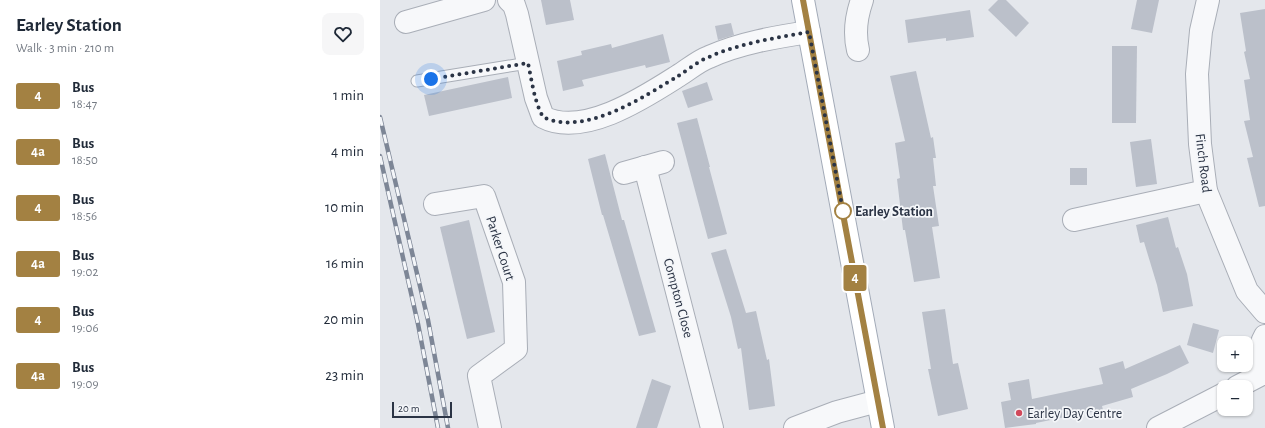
<!DOCTYPE html>
<html lang="en">
<head>
<meta charset="utf-8">
<style>
	:root { --surface:#fff; --page:#f6f6f7; --text:#1f2937; --muted:#747a83 }
	body { margin:0; font-family:"Alegreya Sans",sans-serif; background:var(--page); color:var(--text); height:100vh; display:flex; flex-direction:column; font-size:15px; white-space:nowrap }
	* { box-sizing:border-box; margin:0 }
	p { font-size:13px; color:var(--muted) }
	.icon { flex:none; width:22px; height:22px; fill:none; stroke:currentColor; stroke-width:2; stroke-linecap:round; stroke-linejoin:round }
	.map { position:relative; flex:1; overflow:hidden }
	.details { display:flex; flex-direction:column; background:var(--surface); width:380px }
	.details>* { flex:none }
	.badge { padding:0 8px; border-radius:3px; font-size:14px; line-height:26px }
	.controls { position:absolute; left:837px; top:336px; display:grid; gap:8px }
	.controls a { display:grid; place-items:center; width:36px; height:36px; border-radius:8px; background:var(--surface); box-shadow:0 1px 3px #0004; font-size:20px }
	.scale { position:absolute; left:12px; bottom:10px; width:60px; box-sizing:border-box; padding-left:4px; border:2px solid #2b3445; border-top:0; font-size:11px; line-height:14px; white-space:nowrap; color:#2b3445; -webkit-text-stroke:3px #f4f6f9; paint-order:stroke }
	.you { position:absolute; width:20px; height:20px; margin:-10px; border:3px solid #fff; border-radius:50%; background:#1a73e8; box-shadow:0 0 0 6px #1a73e833 }
	.map>.badge { position:absolute; translate:-50% -50%; box-shadow:0 0 0 2px #fff }
	.round { display:grid; place-items:center; flex:none; width:42px; height:42px; border-radius:8px; background:var(--page) }
	.head { display:flex; align-items:center; justify-content:space-between; height:68px; padding:0 16px }
	h1 { font-size:19px; font-weight:700; line-height:30px }
	ul { padding:0; list-style:none }
	li { display:flex; align-items:center; gap:12px; height:56px; padding:0 16px }
	li div { flex:1 }
	li b { display:block; font-size:15px }
	li em { font-style:normal }
	li .badge { min-width:44px; font-weight:700; text-align:center }
	main { display:flex; flex:1; min-height:0 }
	.map>svg:first-child { display:block }
	.building { fill:#bbc0ca }
	.lines { fill:none; stroke-linecap:round; stroke-linejoin:round }
	.lane-casing { stroke:#a9aeb7; stroke-width:13 }
	.street-casing { stroke:#a9aeb7; stroke-width:24 }
	.primary-casing { stroke:#a3abb8; stroke-width:24 }
	.lane { stroke:#f7f8fa; stroke-width:11 }
	.street { stroke:#f7f8fa; stroke-width:22 }
	.primary { stroke:#fff; stroke-width:22 }
	.rail-casing { stroke:#7d8696; stroke-width:4.5 }
	.rail { stroke:#f4f6f9; stroke-width:3; stroke-dasharray:9; stroke-linecap:butt }
	.line-casing { stroke:#fff; stroke-width:9 }
	.line { stroke:#a38142; stroke-width:6 }
	.walk { stroke:#2b3445; stroke-width:4; stroke-dasharray:0 7.2 }
	.stop-dot { fill:#fff; stroke:#a38142; stroke-width:2 }
	.poi-dot { fill:#d1495b; stroke:#f4f6f9; stroke-width:1.5 }
	.labels { text-anchor:middle; stroke-width:3.5; stroke-linejoin:round; paint-order:stroke }
	.street-label { font-size:14px; fill:#2b3445; stroke:#f4f6f9 }
	.stop-label { font-size:14px; font-weight:bold; fill:#2b3445; stroke:#f4f6f9; text-anchor:start }
	.poi-label { font-size:14px; fill:#2b3445; stroke:#f4f6f9; text-anchor:start }
</style>
</head>
<body>
<main>
<section class="details">
<div class="head"><div><h1>Earley Station</h1><p>Walk · 3 min · 210 m</p></div><a class="round"><svg class="icon" aria-label="heart" viewBox="0 0 24 24"><path d="M12 20l-8-8c-3-5 5-10 8-4 3-6 11-1 8 4z"/></svg></a></div>
<ul>
<li><span class="badge" style="background:#a38142;color:#fff">4</span><div><b>Bus</b><p>18:47</p></div><em>1 min</em></li>
<li><span class="badge" style="background:#a38142;color:#fff">4a</span><div><b>Bus</b><p>18:50</p></div><em>4 min</em></li>
<li><span class="badge" style="background:#a38142;color:#fff">4</span><div><b>Bus</b><p>18:56</p></div><em>10 min</em></li>
<li><span class="badge" style="background:#a38142;color:#fff">4a</span><div><b>Bus</b><p>19:02</p></div><em>16 min</em></li>
<li><span class="badge" style="background:#a38142;color:#fff">4</span><div><b>Bus</b><p>19:06</p></div><em>20 min</em></li>
<li><span class="badge" style="background:#a38142;color:#fff">4a</span><div><b>Bus</b><p>19:09</p></div><em>23 min</em></li>
</ul>
</section>
<div class="map">
<svg width="885" height="428" viewBox="0 0 885 428">
	<rect width="100%" height="100%" fill="#e4e7ec"/>
	<g class="building">
		<polygon points="161,0 190,0 194,20 166,25"/>
		<polygon points="618,0 626,0 649,23 636,37 608,10"/>
		<polygon points="757,0 779,0 772,33 751,29"/>
		<polygon points="885,9 885,206 879,207 867,158 873,157 864,121 870,120 864,80 870,79 864,52 866,51 860,13"/>
		<polygon points="590,10 594,37 566,41 566,38 528,43 525,20"/>
		<polygon points="351,23 354,35 338,40 335,26"/>
		<polygon points="283,34 290,62 266,68 265,65 202,80 204,86 183,91 177,61 202,55 201,51 231,44 232,48"/>
		<polygon points="732,46 757,46 756,123 732,123"/>
		<polygon points="536,71 551,138 553,137 556,158 553,158 556,186 553,186 559,226 552,227 560,278 534,282 525,230 523,230 517,179 520,178 515,143 525,141 510,76"/>
		<polygon points="128,77 132,98 49,116 44,95"/>
		<polygon points="327,82 333,100 308,108 302,91"/>
		<polygon points="317,118 330,167 329,167 347,234 328,239 297,123"/>
		<polygon points="771,139 777,184 756,187 750,142"/>
		<polygon points="225,154 242,220 244,220 276,332 259,336 223,215 222,215 208,159"/>
		<rect x="690" y="168" width="17" height="17"/>
		<polygon points="788,217 796,248 798,247 807,274 813,306 783,312 777,285 764,242 760,243 756,225"/>
		<polygon points="89,220 115,332 87,339 60,227"/>
		<polygon points="346,249 366,313 376,311 387,360 389,359 395,406 369,410 361,348 358,349 351,317 331,253"/>
		<polygon points="565,309 573,364 578,363 588,409 558,416 548,369 551,369 542,312"/>
		<polygon points="813,323 839,330 833,353 807,345"/>
		<polygon points="800,345 809,363 787,374 751,389 753,397 722,406 723,410 700,414 656,423 656,424 625,428 621,402 631,400 628,383 649,379 652,399 723,384 719,368 743,361 745,369"/>
		<polygon points="272,379 291,386 277,428 256,428"/>
	</g>
	<g class="lines">
		<g class="lane-casing">
			<polyline id="lane" points="37,81 148,63"/>
		</g>
		<g class="street-casing">
			<g id="street">
				<path d="M129,0L134,5L137,14L156,98L163,117C203,138 265,97 298,76C308,70 318,61 329,57C360,43 396,37 429,32"/>
				<polyline points="828,0 821,31 817,74 820,144 826,191 867,291 885,312"/>
				<polyline points="26,22 104,0"/>
				<path d="M478,50C474,33 476,17 482,0"/>
				<polyline points="265,167 332,428"/>
				<polyline points="244,173 283,162"/>
				<polyline points="55,204 104,196 134,282 136,349 99,376 110,428"/>
				<polyline points="694,220 826,191"/>
				<path d="M885,336C878,348 879,361 885,374"/>
				<polyline points="857,387 884,373"/>
				<polyline points="415,428 457,412 498,401"/>
				<polyline points="778,428 844,394"/>
			</g>
		</g>
		<g class="primary-casing">
			<polyline id="primary" points="423,0 503,428"/>
		</g>
		<use href="#lane" class="lane"/>
		<use href="#street" class="street"/>
		<use href="#primary" class="primary"/>
		<g class="rail-casing">
			<g id="rail">
				<polyline points="0,117 48,320 68,428"/>
				<polyline points="0,156 38,324 58,428"/>
			</g>
		</g>
		<use href="#rail" class="rail"/>
	</g>
	<g class="lines">
		<g class="line-casing">
			<polyline id="line" points="423,0 503,428"/>
		</g>
		<use href="#line" class="line"/>
		<path class="walk" d="M51,79L148,63C152,81 154,101 163,117C203,137 264,97 298,76C308,70 318,61 329,57C360,43 396,38 429,32L464,216L463,211"/>
	</g>
	<circle class="stop-dot" cx="463" cy="211" r="8"/>
	<circle class="poi-dot" cx="639" cy="413" r="4"/>
	<g class="labels">
		<g class="street-label">
			<text transform="translate(824 163) rotate(83)" y="5">Finch Road</text>
			<text transform="translate(121 248) rotate(72)" y="5">Parker Court</text>
			<text transform="translate(299 298) rotate(75)" y="5">Compton Close</text>
		</g>
		<g class="stop-label">
			<text x="475" y="216">Earley Station</text>
		</g>
		<g class="poi-label">
			<text x="647" y="418">Earley Day Centre</text>
		</g>
	</g>
</svg>
<div class="controls">
<a>+</a>
<a>−</a>
</div>
<div class="scale">20 m</div>
<div class="you" style="left:51px;top:79px"></div>
<b class="badge" style="left:475px;top:278px;background:#a38142;color:#fff">4</b>
</div>
</main>
</body>
</html>
